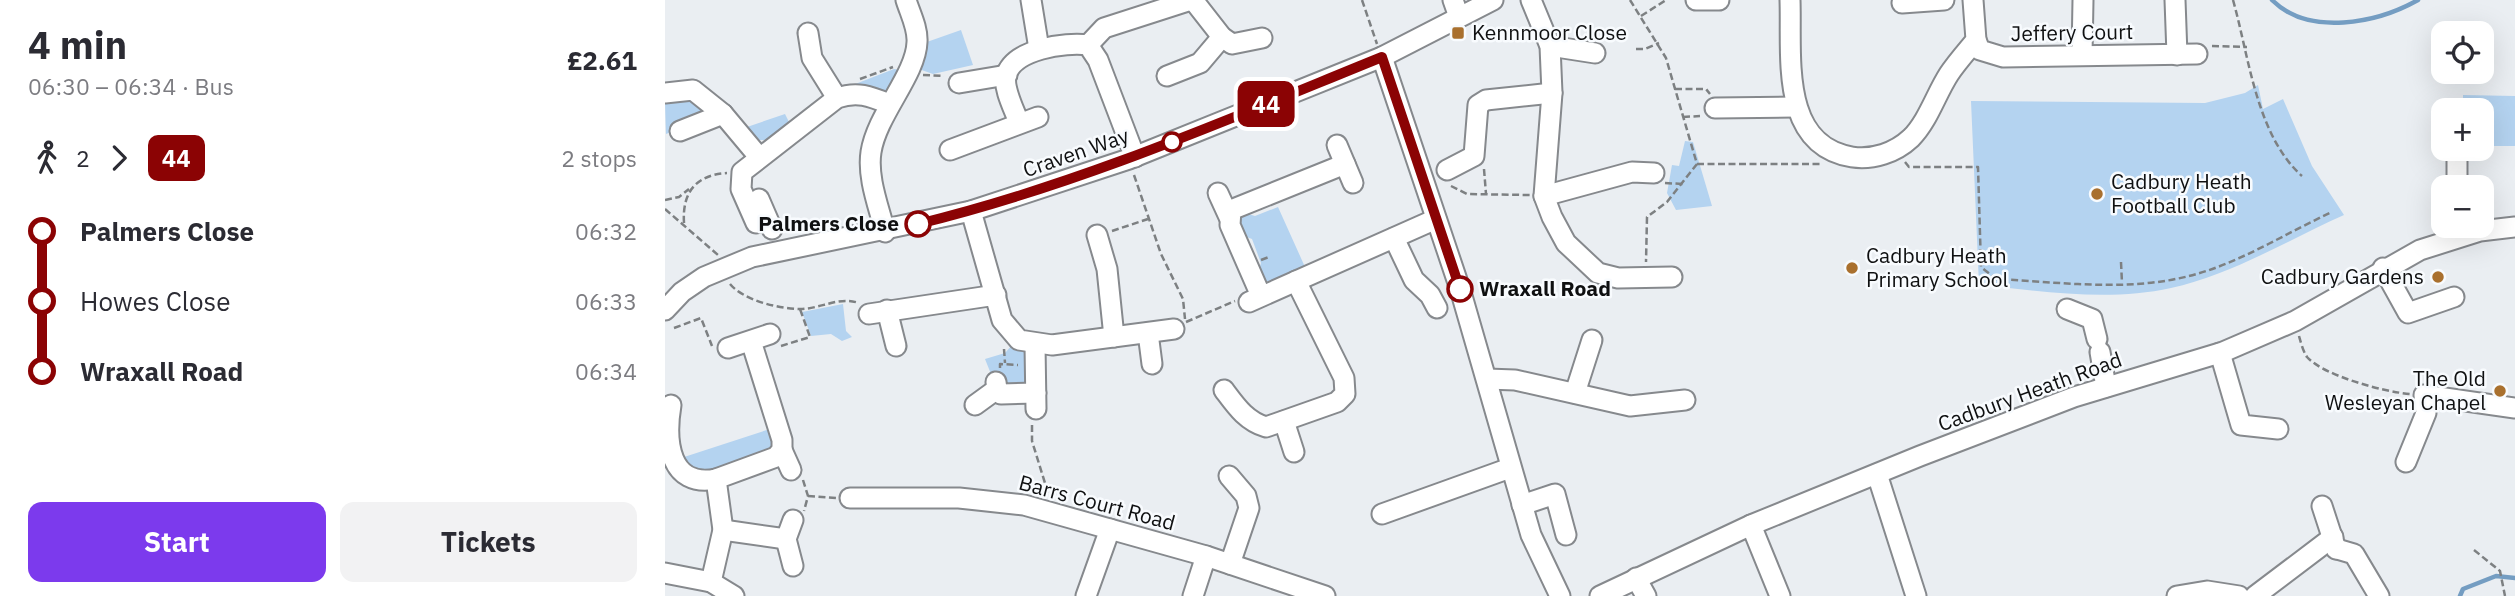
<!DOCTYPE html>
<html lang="en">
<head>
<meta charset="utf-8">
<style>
	:root { --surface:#fff; --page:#f2f2f3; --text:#2b2b33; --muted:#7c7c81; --accent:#7c3aed }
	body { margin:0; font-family:"IBM Plex Sans",sans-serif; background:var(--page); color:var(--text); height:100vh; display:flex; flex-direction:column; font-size:26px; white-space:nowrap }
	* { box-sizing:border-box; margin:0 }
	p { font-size:23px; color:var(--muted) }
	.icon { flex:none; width:38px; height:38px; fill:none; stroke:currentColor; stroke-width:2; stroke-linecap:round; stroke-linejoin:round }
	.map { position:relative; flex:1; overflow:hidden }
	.panel { display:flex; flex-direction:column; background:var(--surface); width:665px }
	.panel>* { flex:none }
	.badge { padding:0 14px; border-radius:10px; font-size:24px; line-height:46px }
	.controls { position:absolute; left:1766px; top:21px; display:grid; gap:14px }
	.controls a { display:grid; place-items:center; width:63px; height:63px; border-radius:14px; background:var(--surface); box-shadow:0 7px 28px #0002; font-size:35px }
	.map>.badge { position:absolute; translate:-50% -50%; box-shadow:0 0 0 4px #fff }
	.legs { display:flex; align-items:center; gap:10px; height:77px; padding:0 28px; font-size:23px }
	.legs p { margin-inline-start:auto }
	.summary { display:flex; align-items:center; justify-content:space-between; height:119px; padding:0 28px }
	h1 { font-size:38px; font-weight:700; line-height:52px }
	.button { display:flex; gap:14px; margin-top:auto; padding:14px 28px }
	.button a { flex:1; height:80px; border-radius:14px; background:var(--accent); color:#fff; font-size:28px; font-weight:700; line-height:80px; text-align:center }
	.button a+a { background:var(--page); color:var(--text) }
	ul { padding:0 28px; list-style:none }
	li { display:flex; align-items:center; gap:24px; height:70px; font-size:26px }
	li i { display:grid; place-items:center; width:10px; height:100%; margin:0 9px; background:currentColor }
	li i::after { content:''; width:18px; height:18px; margin:-9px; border:5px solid; border-radius:50%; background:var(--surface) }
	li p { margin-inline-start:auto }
	li:first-child i { background:linear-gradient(#0000 50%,currentColor 0) }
	li:last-child i { background:linear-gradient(currentColor 50%,#0000 0) }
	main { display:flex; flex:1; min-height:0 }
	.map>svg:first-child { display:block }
	.green { fill:#b4d3f0 }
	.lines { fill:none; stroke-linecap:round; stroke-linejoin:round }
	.stream { stroke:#749dc2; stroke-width:4.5 }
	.minor-casing { stroke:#86898d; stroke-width:23 }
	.path { stroke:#7d8082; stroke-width:2.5; stroke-dasharray:7 3.5; stroke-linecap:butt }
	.minor { stroke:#fff; stroke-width:19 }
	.line-1-casing { stroke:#fff; stroke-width:16 }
	.line-1 { stroke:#8b0304; stroke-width:10 }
	.poi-dot { fill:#a9702e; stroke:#f8fbfe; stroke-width:2.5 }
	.stop-1-dot { fill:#fff; stroke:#8b0304; stroke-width:3.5 }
	.labels { text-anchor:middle; stroke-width:5; stroke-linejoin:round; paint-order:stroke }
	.poi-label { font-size:21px; fill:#0f1011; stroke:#f8fbfe; text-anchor:start }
	.street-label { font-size:21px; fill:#0f1011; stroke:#f8fbfe }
	.stop-label { font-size:21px; font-weight:bold; fill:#0f1011; stroke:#f8fbfe; text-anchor:end }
</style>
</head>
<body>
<main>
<section class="panel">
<div class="summary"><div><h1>4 min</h1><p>06:30 – 06:34 · Bus</p></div><b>£2.61</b></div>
<div class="legs"><svg class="icon" aria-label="walk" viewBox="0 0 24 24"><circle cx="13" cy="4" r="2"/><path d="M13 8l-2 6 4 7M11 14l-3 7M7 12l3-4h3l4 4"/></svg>2<svg class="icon" aria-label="forward" viewBox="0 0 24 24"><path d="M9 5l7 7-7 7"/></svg><b class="badge" style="background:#8b0304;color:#fff">44</b><p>2 stops</p></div>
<ul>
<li><i style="color:#8b0304"></i><b>Palmers Close</b><p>06:32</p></li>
<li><i style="color:#8b0304"></i><span>Howes Close</span><p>06:33</p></li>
<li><i style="color:#8b0304"></i><b>Wraxall Road</b><p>06:34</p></li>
</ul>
<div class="button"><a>Start</a><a>Tickets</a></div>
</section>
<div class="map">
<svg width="1850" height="596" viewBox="0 0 1850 596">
	<rect width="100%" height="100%" fill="#eaeef2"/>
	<g class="green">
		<polygon points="296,30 308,65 268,74 251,68 259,43"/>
		<path d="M229,69L236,70C221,102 211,93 180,88Z"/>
		<path d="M1593,85L1598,109L1618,99L1647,166L1679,215C1623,240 1566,275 1506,288C1443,302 1377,291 1314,285L1306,101L1540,103L1580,93Z"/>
		<polygon points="1798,95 1850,96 1850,146 1817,146 1816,110 1798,110"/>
		<polygon points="17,101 27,102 46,117 1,134 0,103"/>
		<polygon points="120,114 124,122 101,140 92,140 82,127"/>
		<polygon points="1020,141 1028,142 1047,206 1011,210 1002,193 1007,165 1014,166"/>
		<polygon points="613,207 640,267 607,282 601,281 594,269 596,263 587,239 579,236 574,222 576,217 583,214 590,216"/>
		<polygon points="178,304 181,331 187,337 177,341 166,334 146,336 137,312"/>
		<polygon points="347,345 362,352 362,389 339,390 328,379 320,359 340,353"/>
		<polygon points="108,428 110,449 34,476 13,459"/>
	</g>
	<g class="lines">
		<g class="stream">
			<path d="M1607,0C1644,37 1712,23 1753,0"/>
			<polyline points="1795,596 1798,589 1831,576 1850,578"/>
		</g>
		<g class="minor-casing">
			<g id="minor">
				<polyline points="366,0 374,49"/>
				<polyline points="528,0 557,37 567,44 597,38"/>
				<polyline points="788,0 794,17"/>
				<polyline points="866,0 885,46 887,93 879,196 887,217 901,243 933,273 953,278 1007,277"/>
				<polyline points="1031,0 1054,0"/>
				<path d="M1125,0C1127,55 1114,145 1187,157C1208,160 1230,153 1246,138C1263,121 1271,94 1284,74C1292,62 1302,51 1311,40L1308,0"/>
				<polyline points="1510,0 1512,55"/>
				<polyline points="1237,3 1279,0"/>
				<polyline points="143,33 147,58 172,98"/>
				<polyline points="1311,40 1315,50 1338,57 1532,54"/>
				<polyline points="423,45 439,28 526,0"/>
				<polyline points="885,46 930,53"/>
				<polyline points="1417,55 1418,0"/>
				<polyline points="717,57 795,289 866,535 895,596"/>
				<polyline points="502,76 535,63 557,37"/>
				<polyline points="294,83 342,75"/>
				<polyline points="0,93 28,90 58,114 94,157"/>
				<polyline points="1050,108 1130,107"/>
				<path d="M354,123C350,111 338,89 341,76C348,49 400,42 423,45L433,60L470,157"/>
				<polyline points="15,131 58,114"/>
				<polyline points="672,145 688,183"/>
				<polyline points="285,150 373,117"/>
				<polyline points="1792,150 1792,187"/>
				<polyline points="782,170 809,156 813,105 821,100 887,93"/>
				<polyline points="553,193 564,217"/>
				<polyline points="879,196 967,172 989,173"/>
				<polyline points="94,199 107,229"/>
				<polyline points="306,211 337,320 354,340 387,345 509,329"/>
				<path d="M91,223L76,189L77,172L172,98C192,91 205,96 224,104"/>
				<path d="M220,232C214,207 202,178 206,152C212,114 251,75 252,42C253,28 245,13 241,0"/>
				<polyline points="432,235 442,269 449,337"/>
				<polyline points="729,238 749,280 765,295 772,308"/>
				<polyline points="1718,268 1743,313 1789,297"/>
				<polyline points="596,296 565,225 566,210 680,164"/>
				<polyline points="584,302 771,219"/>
				<polyline points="1402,309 1427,319 1432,339"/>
				<polyline points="0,310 17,292 39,277 87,257 306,211 464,159 717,57 828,0"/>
				<polyline points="222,310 231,346"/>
				<polyline points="204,314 331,295"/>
				<polyline points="483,333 487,364"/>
				<polyline points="370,345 371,409"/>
				<polyline points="63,348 105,334"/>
				<polyline points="1435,352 1441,387"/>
				<polyline points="1555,353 1576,425 1613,429"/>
				<polyline points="822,379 850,380 965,406 1020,400"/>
				<polyline points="331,382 332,389 336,394 371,393"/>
				<path d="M559,390C571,406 581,421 601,427L672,402L680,394L679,378L631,281"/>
				<polyline points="910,393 927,340"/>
				<path d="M6,405C0,441 4,488 51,479"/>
				<polyline points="310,405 332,389"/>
				<polyline points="619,421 629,452"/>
				<polyline points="117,450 126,470"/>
				<polyline points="1741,462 1761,413 1759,395 1850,408"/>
				<polyline points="1212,474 1251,596"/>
				<polyline points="564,476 581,496 584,508 565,564"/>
				<polyline points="185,498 294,498 359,505 541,556 660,596"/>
				<polyline points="857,505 890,494 901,535"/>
				<polyline points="1657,506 1671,549"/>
				<polyline points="717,514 845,468"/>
				<polyline points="128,520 121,539 128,566"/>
				<polyline points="1086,525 1115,596"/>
				<polyline points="58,530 121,539"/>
				<polyline points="1672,549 1689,554 1714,596"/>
				<polyline points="0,573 46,582 69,596"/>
				<polyline points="971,578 981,596"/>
				<polyline points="46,582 58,530 51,479 111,457 117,450 117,440 86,341"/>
				<polyline points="421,596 445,529"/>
				<polyline points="528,596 541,556"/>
				<polyline points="935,596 1086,525 1255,456 1409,397 1558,352 1630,321 1755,250 1815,231 1850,227"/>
				<polyline points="1512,596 1542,591 1574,596"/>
				<polyline points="1590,596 1668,537"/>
			</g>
		</g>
		<g class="path">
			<polyline points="697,0 712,44"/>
			<polyline points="965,0 1001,58 1032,164 1002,202 982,217 981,262"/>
			<path d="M1568,0C1584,56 1591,135 1637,176"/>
			<polyline points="976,16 1001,0"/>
			<polyline points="1547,46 1582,47"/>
			<polyline points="971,49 980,49 994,43"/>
			<polyline points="258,75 279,76"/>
			<polyline points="195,79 228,67"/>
			<polyline points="1010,89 1041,89 1045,94"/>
			<polyline points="1018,117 1035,116"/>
			<path d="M1240,162L1244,167H1313L1316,267L1331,279C1394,282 1462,292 1524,276C1573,264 1621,233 1667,212"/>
			<polyline points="1032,164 1155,164"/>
			<polyline points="819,169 821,194"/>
			<polyline points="469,175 496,254 518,299 520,319"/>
			<polyline points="1000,183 1018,184"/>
			<polyline points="786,186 802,194 865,195"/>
			<polyline points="0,200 14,197 24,189"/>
			<polyline points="0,209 53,255"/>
			<path d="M19,223C17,192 31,175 62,173"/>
			<polyline points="447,231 483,219"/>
			<polyline points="596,260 604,257"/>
			<polyline points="1456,262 1457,283"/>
			<path d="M65,284C78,300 114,309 135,309C156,309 173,296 194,303"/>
			<polyline points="521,322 570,301"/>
			<polyline points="9,328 36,318 47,346"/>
			<path d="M1634,336C1636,343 1638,351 1642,357C1659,376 1720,392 1745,394"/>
			<polyline points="116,346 145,337 135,309"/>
			<polyline points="339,349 340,363"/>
			<polyline points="335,368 335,364 353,365"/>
			<polyline points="367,425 367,441 384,496"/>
			<polyline points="138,480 143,496 139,511"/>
			<polyline points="143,496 171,498"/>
			<polyline points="1809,550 1835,571 1840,596"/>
		</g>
		<use href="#minor" class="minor"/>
	</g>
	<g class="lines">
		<g class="line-1-casing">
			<path id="line-1" d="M253,224C413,185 564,119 717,57L795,289"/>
		</g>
		<use href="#line-1" class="line-1"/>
	</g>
	<g class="poi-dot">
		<rect x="786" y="26" width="14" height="14" rx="3.5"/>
		<circle cx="1432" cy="194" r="7"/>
		<circle cx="1187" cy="268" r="7"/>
		<circle cx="1773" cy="277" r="7"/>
		<circle cx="1835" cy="391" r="7"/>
	</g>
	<g class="stop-1-dot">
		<circle cx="507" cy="142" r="9"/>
		<circle cx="253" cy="224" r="12"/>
		<circle cx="795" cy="289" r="12"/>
	</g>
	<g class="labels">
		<g class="poi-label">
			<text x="807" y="40">Kennmoor Close</text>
			<text x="1446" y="189">Cadbury Heath<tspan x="1446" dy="24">Football Club</tspan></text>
			<text x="1201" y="263">Cadbury Heath<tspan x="1201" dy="24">Primary School</tspan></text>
			<text x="1759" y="284" text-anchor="end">Cadbury Gardens</text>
			<text x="1821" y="386" text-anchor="end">The Old<tspan x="1821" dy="24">Wesleyan Chapel</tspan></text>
		</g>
		<g class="street-label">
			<text transform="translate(1407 33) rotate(-1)" y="7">Jeffery Court</text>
			<text transform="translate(411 153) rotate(-19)" y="7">Craven Way</text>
			<text transform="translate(1365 392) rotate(-20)" y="7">Cadbury Heath Road</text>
			<text transform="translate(432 503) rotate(15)" y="7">Barrs Court Road</text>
		</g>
		<g class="stop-label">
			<text x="234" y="231">Palmers Close</text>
			<text x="814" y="296" text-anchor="start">Wraxall Road</text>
		</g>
	</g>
</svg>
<div class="controls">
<a><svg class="icon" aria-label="locate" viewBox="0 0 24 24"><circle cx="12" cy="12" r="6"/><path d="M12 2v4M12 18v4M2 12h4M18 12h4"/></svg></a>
<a>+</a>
<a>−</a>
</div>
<b class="badge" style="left:601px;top:104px;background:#8b0304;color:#fff">44</b>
</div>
</main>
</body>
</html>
